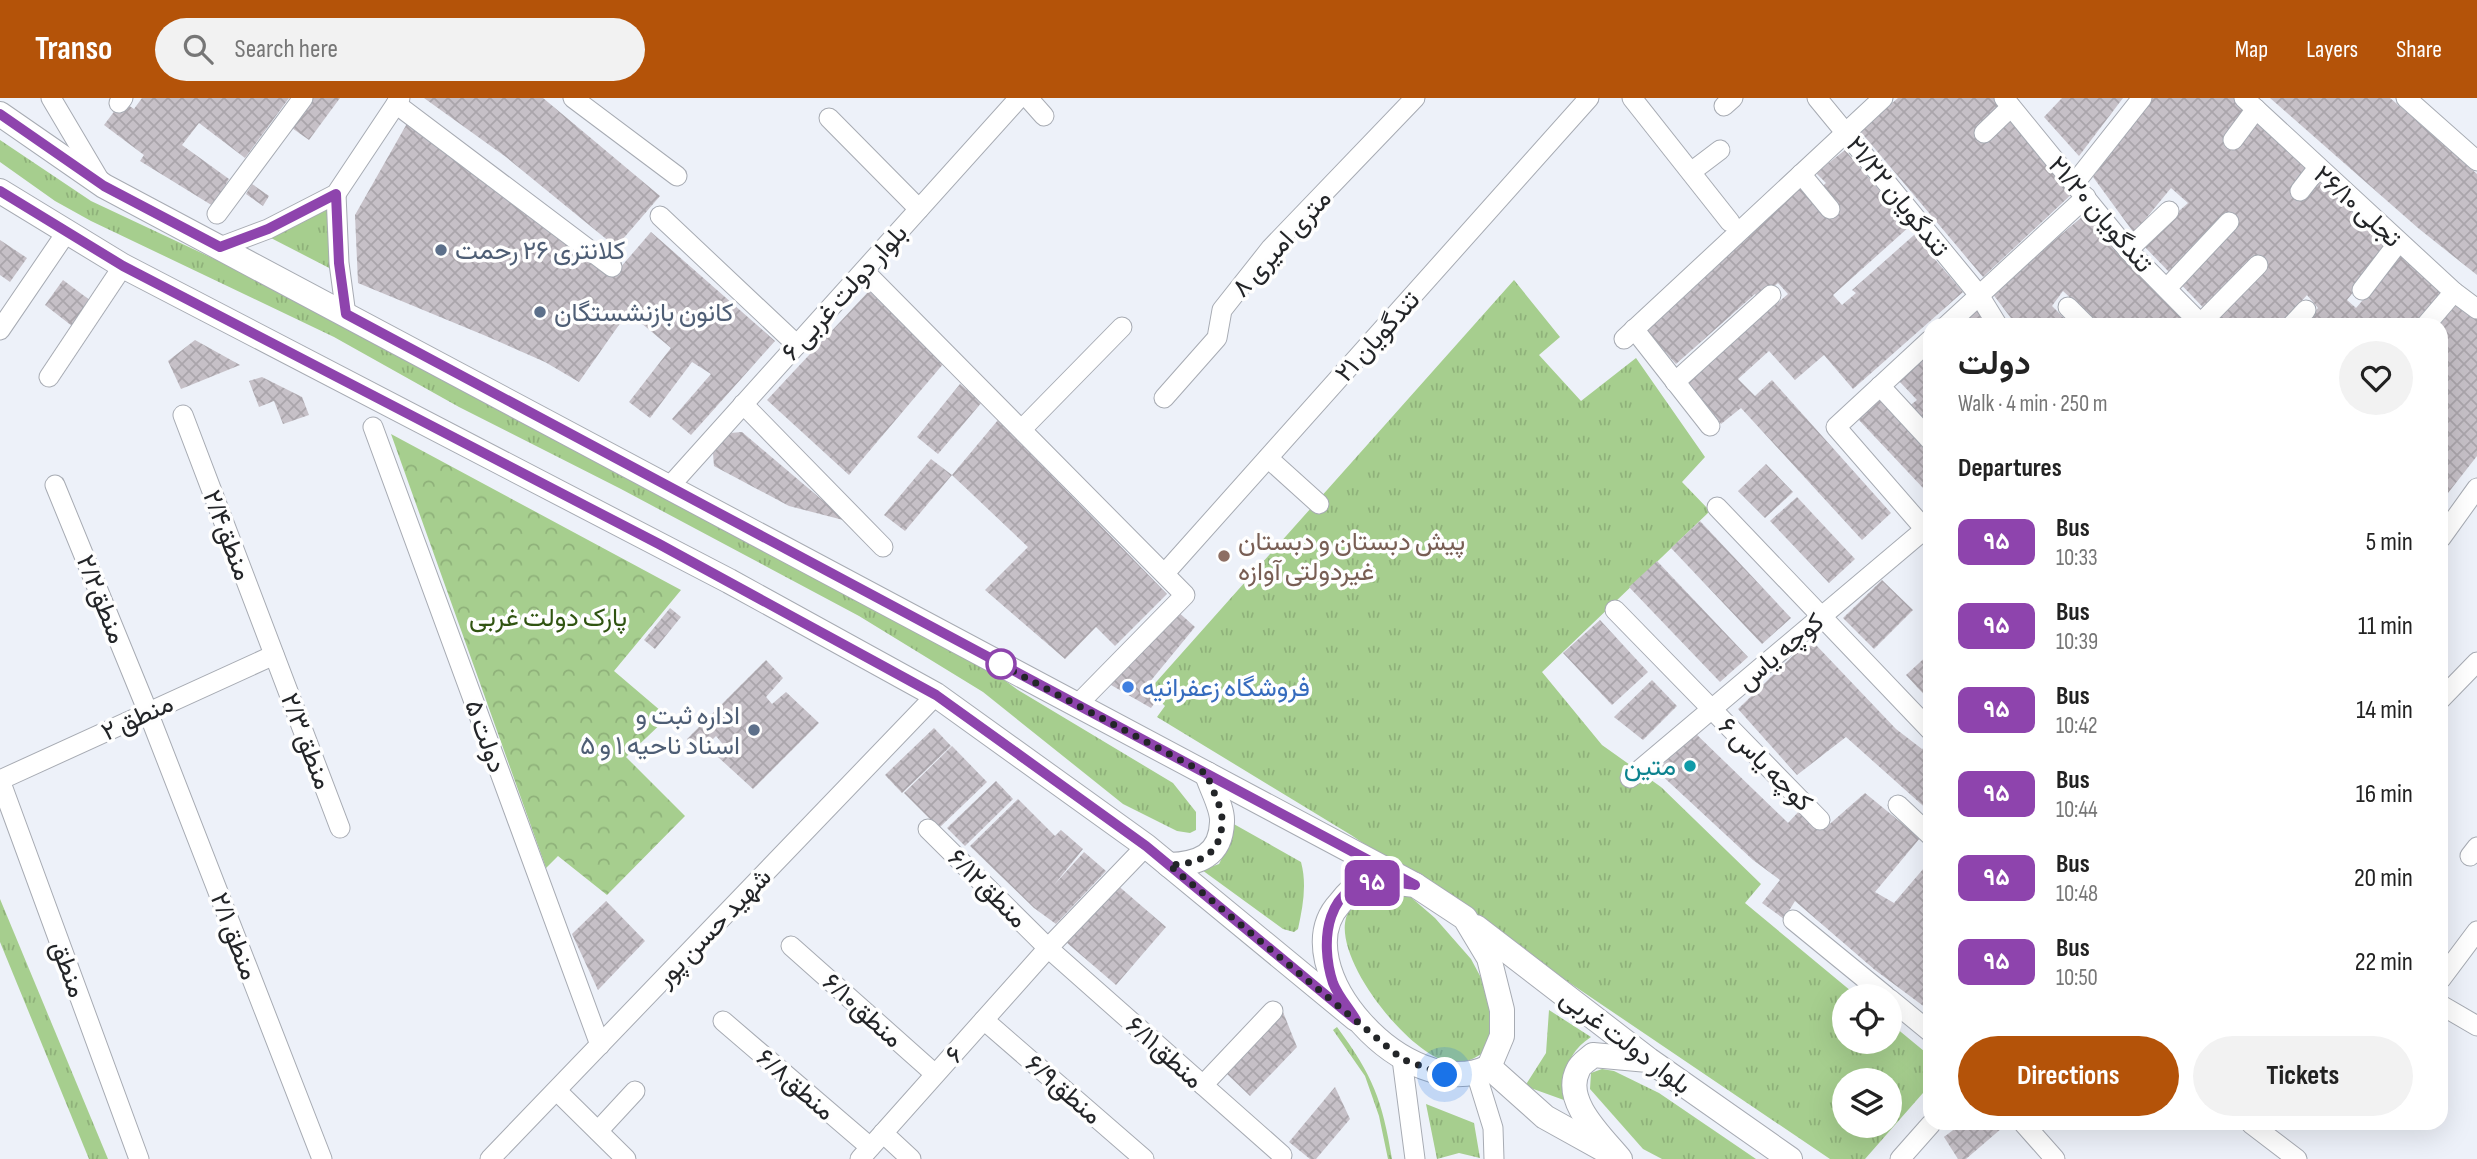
<!DOCTYPE html>
<html lang="en">
<head>
<meta charset="utf-8">
<style>
	:root { --surface:#fff; --page:#f2f2f2; --text:#222; --muted:#767676; --accent:#b45309 }
	body { margin:0; font-family:"Sofia Sans Condensed",Vazirmatn,sans-serif; background:var(--page); color:var(--text); height:100vh; display:flex; flex-direction:column; font-size:26px; white-space:nowrap }
	* { box-sizing:border-box; margin:0 }
	p { font-size:23px; color:var(--muted) }
	.icon { flex:none; width:38px; height:38px; fill:none; stroke:currentColor; stroke-width:2; stroke-linecap:round; stroke-linejoin:round }
	.map { position:relative; flex:1; overflow:hidden }
	.details { position:absolute; left:1923px; top:220px; width:525px; height:812px; display:flex; flex-direction:column; background:var(--surface); border-radius:21px; box-shadow:0 7px 28px #0002 }
	.details>* { flex:none }
	.badge { padding:0 14px; border-radius:10px; font-size:24px; line-height:46px }
	.tools { position:absolute; left:1832px; top:886px; display:grid; gap:14px }
	.tools a { display:grid; place-items:center; width:70px; height:70px; border-radius:50%; background:var(--surface); box-shadow:0 7px 28px #0002; font-size:35px }
	.you { position:absolute; width:35px; height:35px; margin:-18px; border:5px solid #fff; border-radius:50%; background:#1a73e8; box-shadow:0 0 0 10px #1a73e833 }
	.map>.badge { position:absolute; translate:-50% -50%; box-shadow:0 0 0 4px #fff }
	h2 { padding:0 35px; font-size:26px; line-height:63px }
	.round { display:grid; place-items:center; flex:none; width:74px; height:74px; border-radius:37px; background:var(--page) }
	.summary { display:flex; align-items:center; justify-content:space-between; height:119px; padding:0 35px }
	h1 { font-size:33px; font-weight:700; line-height:52px }
	.primary-button { display:flex; gap:14px; margin-top:auto; padding:14px 35px }
	.primary-button a { flex:1; height:80px; border-radius:42px; background:var(--accent); color:#fff; font-size:28px; font-weight:700; line-height:80px; text-align:center }
	.primary-button a+a { background:var(--page); color:var(--text) }
	ul { padding:0; list-style:none }
	li { display:flex; align-items:center; gap:21px; height:84px; padding:0 35px }
	li div { flex:1 }
	li b { display:block; font-size:26px }
	li em { font-style:normal }
	li .badge { min-width:77px; font-weight:700; text-align:center }
	header { display:flex; align-items:center; gap:42px; box-sizing:border-box; height:98px; padding:0 35px; background:var(--accent); color:#fff }
	header strong { font-size:33px }
	nav { display:flex; gap:38px; margin-inline-start:auto; font-size:24px }
	.search { width:490px; height:63px; background:var(--page); display:flex; align-items:center; gap:18px; box-sizing:border-box; padding:0 24px; border-radius:38px; color:var(--muted); font-size:26px }
	.map>svg:first-child { display:block }
	.grass { fill:url(#grass-tufts); fill-rule:evenodd }
	.park { fill:url(#park-crowns) }
	.building { fill:url(#building-cross-hatch) }
	.lines { fill:none; stroke-linecap:round; stroke-linejoin:round }
	.minor-casing { stroke:#a7abb3; stroke-width:21 }
	.major-casing { stroke:#a7abb3; stroke-width:26 }
	.minor { stroke:#fff; stroke-width:19 }
	.major { stroke:#fff; stroke-width:24 }
	.line-casing { stroke:#fff; stroke-width:16 }
	.line { stroke:#8e44ad; stroke-width:10 }
	.walk { stroke:#232528; stroke-width:7; stroke-dasharray:0 12.6 }
	.service-dot { fill:#5c6f8a; stroke:#fefefe; stroke-width:2.5 }
	.education-dot { fill:#8d6e63; stroke:#fefefe; stroke-width:2.5 }
	.stop-dot { fill:#fff; stroke:#8e44ad; stroke-width:3.5 }
	.shop-dot { fill:#3f7fe0; stroke:#fefefe; stroke-width:2.5 }
	.culture-dot { fill:#0f9aa8; stroke:#fefefe; stroke-width:2.5 }
	.labels { text-anchor:middle; stroke-width:7; stroke-linejoin:round; paint-order:stroke }
	.street-label { font-size:26px; fill:#232528; stroke:#fefefe }
	.service-label { font-size:26px; fill:#4e5e75; stroke:#fefefe; text-anchor:start }
	.education-label { font-size:26px; fill:#785e54; stroke:#fefefe; text-anchor:start }
	.park-label { font-size:26px; fill:#305411; stroke:#fefefe }
	.shop-label { font-size:26px; fill:#366cbe; stroke:#fefefe; text-anchor:start }
	.culture-label { font-size:26px; fill:#0d838f; stroke:#fefefe; text-anchor:end }
</style>
</head>
<body>
<header>
<strong>Transo</strong>
<div class="search"><svg class="icon" aria-label="search" viewBox="0 0 24 24"><circle cx="10" cy="10" r="6"/><path d="M15 15l6 6"/></svg>Search here</div>
<nav><a>Map</a><a>Layers</a><a>Share</a></nav>
</header>
<div class="map">
<svg width="2477" height="1061" viewBox="0 0 2477 1061">
	<defs>
		<pattern id="grass-tufts" width="24" height="20" patternUnits="userSpaceOnUse" patternTransform="scale(1.75)"><rect width="24" height="20" fill="#a6ce8e"/><path d="M3 7l-1-3M5 7V3M7 7l1-3M15 17l-1-3M17 17v-4M19 17l1-3" fill="none" stroke="#8fb17a"/></pattern>
		<pattern id="park-crowns" width="20" height="18" patternUnits="userSpaceOnUse" patternTransform="scale(1.75)"><rect width="20" height="18" fill="#a6ce8e"/><path d="M2 6a3 3 0 1 1 6 0M12 15a3 3 0 1 1 6 0" fill="none" stroke="#8fb17a"/></pattern>
		<pattern id="building-cross-hatch" width="8" height="8" patternUnits="userSpaceOnUse" patternTransform="scale(1.75)"><rect width="8" height="8" fill="#c6c0c7"/><path d="M0 0l8 8M0 8l8-8" fill="none" stroke="#aaa5ab"/></pattern>
	</defs>
	<rect width="100%" height="100%" fill="#edf1f9"/>
	<g class="grass">
		<polygon points="0,42 91,103 257,181 960,550 1018,592 1173,685 1196,714 1196,732 1190,735 1177,733 1123,706 983,594 859,518 621,391 459,309 334,239 91,123 55,103 0,64"/>
		<polygon points="328,106 335,173 269,139"/>
		<path d="M1514,182L1560,239L1539,257L1581,303L1636,260L1705,359L1682,384L1710,413L1542,574L1602,647L1661,689L1761,786L1745,805L1857,898H1844V943H1890V925L1930,958V987L1865,1061H1830L1351,737L1157,619L1165,608L1149,592ZM1844,982H1890V1027H1844Z"/>
		<path d="M1232,725L1301,764C1307,786 1303,808 1298,831L1294,834L1283,831L1202,772L1219,766L1228,748Z"/>
		<path d="M1371,792L1406,795L1435,820L1471,861L1494,904L1490,949C1480,958 1465,967 1451,965C1409,957 1334,863 1346,820C1349,808 1361,799 1371,792Z"/>
		<polygon points="0,801 108,1061 89,1061 0,844"/>
		<path d="M1549,912L1591,939C1563,958 1564,977 1575,1006L1525,988L1546,955Z"/>
		<path d="M1337,929C1373,978 1382,1001 1392,1061H1388L1379,1018L1365,978L1333,932Z"/>
		<polygon points="1602,971 1614,973 1659,995 1756,1061 1662,1061 1643,1051 1590,991 1591,975"/>
		<polygon points="1426,1006 1474,1025 1480,1060 1459,1055 1437,1061"/>
	</g>
	<polygon class="park" points="391,336 681,492 614,573 668,619 626,659 685,718 607,797 558,758 546,770"/>
	<g class="building">
		<polygon points="142,0 289,0 245,60 199,25 182,47 229,81 213,108 140,63 144,57 104,27 122,3 134,11"/>
		<polygon points="313,0 340,0 309,42 292,30"/>
		<polygon points="424,0 543,0 660,98 616,149 506,59"/>
		<polygon points="1898,0 1995,0 2002,9 1974,33 1982,42 2010,17 2075,93 1983,179 1860,33"/>
		<polygon points="2062,0 2123,0 2079,58 2044,19"/>
		<polygon points="2151,0 2236,0 2250,12 2224,45 2230,52 2257,24 2394,143 2347,202 2356,210 2403,155 2445,191 2416,228 2299,228 2304,226 2318,210 2307,197 2279,228 2221,228 2142,146 2188,105 2171,90 2134,135 2093,79"/>
		<polygon points="2270,0 2390,0 2403,11 2477,76 2477,177 2418,130"/>
		<polygon points="409,22 613,178 651,134 775,243 691,337 672,321 711,276 692,264 650,320 629,304 671,250 628,214 579,284 545,264 486,238 358,185 355,117"/>
		<polygon points="1845,52 1910,128 1833,197 1842,207 1856,195 1852,192 1914,137 1963,194 1853,291 1824,257 1795,282 1769,253 1738,281 1755,298 1772,282 1891,415 1862,442 1741,310 1721,326 1687,282 1788,196 1778,185 1759,201 1755,196 1676,266 1646,233 1803,88 1828,120 1837,112 1819,91 1826,85 1816,75"/>
		<polygon points="252,86 269,98 263,108 246,96"/>
		<polygon points="2089,113 2194,228 2100,228 2063,193 2052,208 2072,228 2017,228 1992,195"/>
		<polygon points="0,142 27,160 10,184 0,177"/>
		<polygon points="63,182 91,203 72,228 45,207"/>
		<polygon points="869,193 944,265 849,377 767,302"/>
		<polygon points="2455,202 2477,219 2477,358 2441,404 2441,228 2435,228"/>
		<polygon points="1978,212 1990,228 1959,228"/>
		<polygon points="195,242 240,267 181,291 168,263"/>
		<polygon points="1930,254 1930,336 1908,309 1917,302 1899,283"/>
		<polygon points="262,279 302,299 309,317 283,326 274,303 259,309 249,283"/>
		<polygon points="960,286 982,304 938,356 917,339"/>
		<polygon points="1881,300 1930,354 1930,383 1923,390 1858,321"/>
		<polygon points="998,322 1167,496 1115,548 1096,529 1065,561 985,492 1028,449 952,377"/>
		<polygon points="742,334 847,423 789,408 714,368 713,355 730,335"/>
		<polygon points="931,361 952,377 905,433 884,417"/>
		<polygon points="1766,366 1793,394 1765,420 1738,393"/>
		<polygon points="1797,399 1855,461 1829,485 1770,423"/>
		<polygon points="1700,423 1791,520 1762,546 1671,450"/>
		<polygon points="1657,463 1748,559 1720,584 1629,489"/>
		<polygon points="1882,482 1913,512 1874,551 1843,520"/>
		<polygon points="670,510 681,519 655,551 644,542"/>
		<polygon points="1176,512 1195,529 1144,591 1156,603 1151,610 1111,587 1109,577"/>
		<polygon points="1600,522 1648,574 1612,607 1563,555"/>
		<polygon points="1816,547 1896,631 1922,651 1930,647 1930,714 1846,639 1797,677 1738,611 1803,548"/>
		<polygon points="1930,555 1930,603 1906,577"/>
		<polygon points="766,562 783,580 766,599 772,606 786,594 819,625 753,691 718,659 726,650 716,638 700,654 687,641"/>
		<polygon points="1652,582 1677,608 1643,642 1614,619"/>
		<polygon points="934,630 951,648 902,695 885,677"/>
		<polygon points="1694,634 1788,725 1801,711 1824,731 1865,695 1920,740 1875,794 1894,805 1930,763 1930,913 1875,872 1795,803 1784,821 1762,805 1780,782 1753,762 1657,673"/>
		<polygon points="952,648 987,684 939,730 904,695"/>
		<polygon points="996,683 1013,701 965,748 947,730"/>
		<polygon points="1018,701 1055,738 1061,732 1083,751 1054,787 1084,754 1106,773 1056,826 1034,810 970,748"/>
		<polygon points="1115,785 1166,829 1116,887 1066,844"/>
		<polygon points="606,803 645,843 598,892 572,836"/>
		<polygon points="1283,914 1297,949 1250,998 1225,974"/>
		<polygon points="1335,989 1350,1021 1316,1061 1310,1061 1289,1044"/>
		<polygon points="1961,1026 1999,1026 2002,1030 1966,1061 1958,1061 1944,1039"/>
	</g>
	<g class="lines">
		<g class="minor-casing">
			<g id="minor">
				<polyline points="51,0 99,81"/>
				<polyline points="573,0 677,78"/>
				<polyline points="1028,0 1044,18"/>
				<polyline points="1632,0 1730,124"/>
				<polyline points="1817,0 1979,197 1998,228"/>
				<polyline points="2004,0 2128,152 2203,228"/>
				<polyline points="2244,0 2454,194 2477,211"/>
				<polyline points="2406,0 2477,63"/>
				<polyline points="119,5 123,0"/>
				<polyline points="396,6 612,169"/>
				<polyline points="1724,8 1733,0"/>
				<polyline points="829,20 919,111"/>
				<polyline points="1984,35 2011,9"/>
				<polyline points="2233,42 2256,11"/>
				<polyline points="1691,74 1720,52"/>
				<polyline points="1801,76 1830,111"/>
				<polyline points="2074,86 2142,0"/>
				<polyline points="2300,93 2317,71"/>
				<polyline points="336,96 339,165 346,217"/>
				<polyline points="217,116 303,0"/>
				<polyline points="660,118 797,247"/>
				<polyline points="220,149 268,131 336,96 400,0"/>
				<polyline points="2128,152 2169,113"/>
				<polyline points="864,173 1185,497 1077,607"/>
				<polyline points="2167,190 2229,124"/>
				<polyline points="2362,192 2398,145"/>
				<polyline points="2068,209 2087,228"/>
				<polyline points="2201,225 2258,167"/>
				<polyline points="1946,228 2086,99"/>
				<polyline points="2291,228 2306,212"/>
				<polyline points="2425,228 2454,194"/>
				<polyline points="1634,231 1710,328"/>
				<polyline points="0,232 66,135"/>
				<polyline points="1624,241 1883,0"/>
				<polyline points="1930,242 1836,329 1930,437"/>
				<polyline points="49,279 123,168"/>
				<polyline points="1675,284 1771,197"/>
				<polyline points="1880,288 1930,342"/>
				<polyline points="1164,300 1217,240 1222,212 1271,150 1415,0"/>
				<polyline points="743,306 883,449"/>
				<polyline points="183,317 340,730"/>
				<polyline points="373,329 600,947"/>
				<polyline points="1023,330 1122,229"/>
				<polyline points="1268,360 1319,406"/>
				<polyline points="55,387 148,614 322,1061"/>
				<polyline points="669,389 1019,0"/>
				<polyline points="1717,409 1930,632"/>
				<polyline points="2441,440 2477,390"/>
				<polyline points="1165,475 1589,0"/>
				<polyline points="1615,512 1820,722"/>
				<polyline points="2441,601 2477,564"/>
				<polyline points="1630,680 1930,427"/>
				<polyline points="0,682 139,1061"/>
				<polyline points="0,682 274,557"/>
				<polyline points="1898,707 1930,737"/>
				<polyline points="928,731 1048,850 1282,1057"/>
				<polyline points="2470,758 2477,749"/>
				<polyline points="1793,822 1886,898"/>
				<polyline points="791,848 935,976"/>
				<polyline points="2441,881 2477,833"/>
				<polyline points="1890,901 1930,934"/>
				<polyline points="2441,907 2477,928"/>
				<polyline points="984,922 1144,1061"/>
				<polyline points="723,923 870,1049"/>
				<polyline points="1402,961 1415,1061"/>
				<polyline points="1476,975 1493,1030 1494,1061"/>
				<polyline points="1203,987 1273,913"/>
				<polyline points="557,993 626,1061"/>
				<polyline points="2024,1026 2055,1061"/>
				<polyline points="2251,1026 2297,1061"/>
				<polyline points="598,1033 635,993"/>
				<polyline points="883,1035 911,1061"/>
				<polyline points="490,1061 936,597"/>
				<polyline points="860,1061 1048,850 1146,748"/>
				<polyline points="1900,1061 1931,1026"/>
			</g>
		</g>
		<g class="major-casing">
			<g id="major">
				<polyline points="0,16 104,88 1415,787"/>
				<polyline points="0,93 123,168 729,483 936,597 1146,748 1356,921"/>
				<path d="M1169,767C1198,766 1221,758 1222,724C1223,710 1211,690 1207,676"/>
				<path d="M1381,783L1415,787L1465,820L1489,860L1502,912V938L1489,969C1408,1009 1281,868 1340,805C1344,800 1349,793 1355,790C1363,787 1372,785 1381,783Z"/>
				<polyline points="1476,829 1649,962 1790,1061"/>
				<polyline points="1489,969 1545,1019 1610,1055"/>
				<path d="M1620,1061C1602,1039 1562,1003 1578,972C1580,966 1589,961 1593,957L1648,962"/>
			</g>
		</g>
		<use href="#minor" class="minor"/>
		<use href="#major" class="major"/>
	</g>
	<g class="lines">
		<g class="line-casing">
			<path id="line" d="M0,16L104,88L220,149L268,131L336,96L339,165L346,216L1415,787C1404,786 1393,783 1382,783C1326,783 1319,843 1333,885C1338,898 1349,910 1356,922L1146,748L936,597L659,446L123,168L0,93"/>
		</g>
		<use href="#line" class="line"/>
		<path class="walk" d="M1001,566L996,564L1207,676C1211,690 1223,710 1222,724C1221,758 1198,766 1169,767L1402,961L1445,977"/>
	</g>
	<g class="service-dot">
		<circle cx="441" cy="152" r="7"/>
		<circle cx="540" cy="214" r="7"/>
		<circle cx="754" cy="632" r="7"/>
	</g>
	<circle class="education-dot" cx="1224" cy="458" r="7"/>
	<circle class="stop-dot" cx="1001" cy="566" r="14"/>
	<circle class="shop-dot" cx="1128" cy="589" r="7"/>
	<circle class="culture-dot" cx="1690" cy="668" r="7"/>
	<g class="labels">
		<g class="street-label">
			<text transform="translate(1898 98) rotate(51)" y="9">۲۱/۲۲ تندگویان</text>
			<text transform="translate(2358 108) rotate(42)" y="9">۲۶/۱۰ تجلی</text>
			<text transform="translate(2101 116) rotate(49)" y="9">۲۱/۲۰ تندگویان</text>
			<text transform="translate(1281 145) rotate(-48)" y="9">۸ متری امیری</text>
			<text transform="translate(844 194) rotate(-48)" y="9">بلوار دولت غربی ۶</text>
			<text transform="translate(1377 238) rotate(-48)" y="9">۲۱ تندگویان</text>
			<text transform="translate(228 437) rotate(69)" y="9">منطق۲/۴</text>
			<text transform="translate(102 501) rotate(68)" y="9">منطق۲/۲</text>
			<text transform="translate(1780 553) rotate(-40)" y="9">کوچه یاس</text>
			<text transform="translate(137 619) rotate(-25)" y="9">منطق ۲</text>
			<text transform="translate(486 638) rotate(70)" y="9">۵ دولت</text>
			<text transform="translate(307 643) rotate(69)" y="9">منطق ۲/۳</text>
			<text transform="translate(1766 666) rotate(45)" y="9">کوچه یاس ۶</text>
			<text transform="translate(988 790) rotate(45)" y="9">منطق۶/۱۲</text>
			<text transform="translate(713 829) rotate(-46)" y="9">شهید حسن پور</text>
			<text transform="translate(235 838) rotate(69)" y="9">منطق ۲/۱</text>
			<text transform="translate(69 871) rotate(70)" y="9">منطق</text>
			<text transform="translate(863 912) rotate(42)" y="9">منطق۶/۱۰</text>
			<text transform="translate(1626 943) rotate(37)" y="9">بلوار دولت غربی</text>
			<text transform="translate(1165 954) rotate(42)" y="9">منطق۶/۱۱</text>
			<text transform="translate(954 956) rotate(-48)" y="9">۶</text>
			<text transform="translate(796 986) rotate(41)" y="9">منطق۶/۸</text>
			<text transform="translate(1064 991) rotate(41)" y="9">منطق۶/۹</text>
		</g>
		<g class="service-label">
			<text x="455" y="161">کلانتری ۲۶ رحمت</text>
			<text x="554" y="223">کانون بازنشستگان</text>
			<text x="740" y="626" text-anchor="end">اداره ثبت و<tspan x="740" dy="30">اسناد ناحیه ۱ و ۵</tspan></text>
		</g>
		<g class="education-label">
			<text x="1238" y="452">پیش دبستان و دبستان<tspan x="1238" dy="30">غیردولتی آوازه</tspan></text>
		</g>
		<g class="park-label">
			<text x="548" y="528">پارک دولت غربی</text>
		</g>
		<g class="shop-label">
			<text x="1142" y="598">فروشگاه زعفرانیه</text>
		</g>
		<g class="culture-label">
			<text x="1676" y="677">متین</text>
		</g>
	</g>
</svg>
<div class="tools">
<a><svg class="icon" aria-label="locate" viewBox="0 0 24 24"><circle cx="12" cy="12" r="6"/><path d="M12 2v4M12 18v4M2 12h4M18 12h4"/></svg></a>
<a><svg class="icon" aria-label="layers" viewBox="0 0 24 24"><path d="M12 4l9 5-9 5-9-5zM3 14l9 5 9-5"/></svg></a>
</div>
<div class="you" style="left:1445px;top:977px"></div>
<b class="badge" style="left:1372px;top:785px;background:#8e44ad;color:#fff">۹۵</b>
<section class="details">
<div class="summary"><div><h1>دولت</h1><p>Walk · 4 min · 250 m</p></div><a class="round"><svg class="icon" aria-label="heart" viewBox="0 0 24 24"><path d="M12 20l-8-8c-3-5 5-10 8-4 3-6 11-1 8 4z"/></svg></a></div>
<h2>Departures</h2>
<ul>
<li><span class="badge" style="background:#8e44ad;color:#fff">۹۵</span><div><b>Bus</b><p>10:33</p></div><em>5 min</em></li>
<li><span class="badge" style="background:#8e44ad;color:#fff">۹۵</span><div><b>Bus</b><p>10:39</p></div><em>11 min</em></li>
<li><span class="badge" style="background:#8e44ad;color:#fff">۹۵</span><div><b>Bus</b><p>10:42</p></div><em>14 min</em></li>
<li><span class="badge" style="background:#8e44ad;color:#fff">۹۵</span><div><b>Bus</b><p>10:44</p></div><em>16 min</em></li>
<li><span class="badge" style="background:#8e44ad;color:#fff">۹۵</span><div><b>Bus</b><p>10:48</p></div><em>20 min</em></li>
<li><span class="badge" style="background:#8e44ad;color:#fff">۹۵</span><div><b>Bus</b><p>10:50</p></div><em>22 min</em></li>
</ul>
<div class="primary-button"><a>Directions</a><a>Tickets</a></div>
</section>
</div>
</body>
</html>
